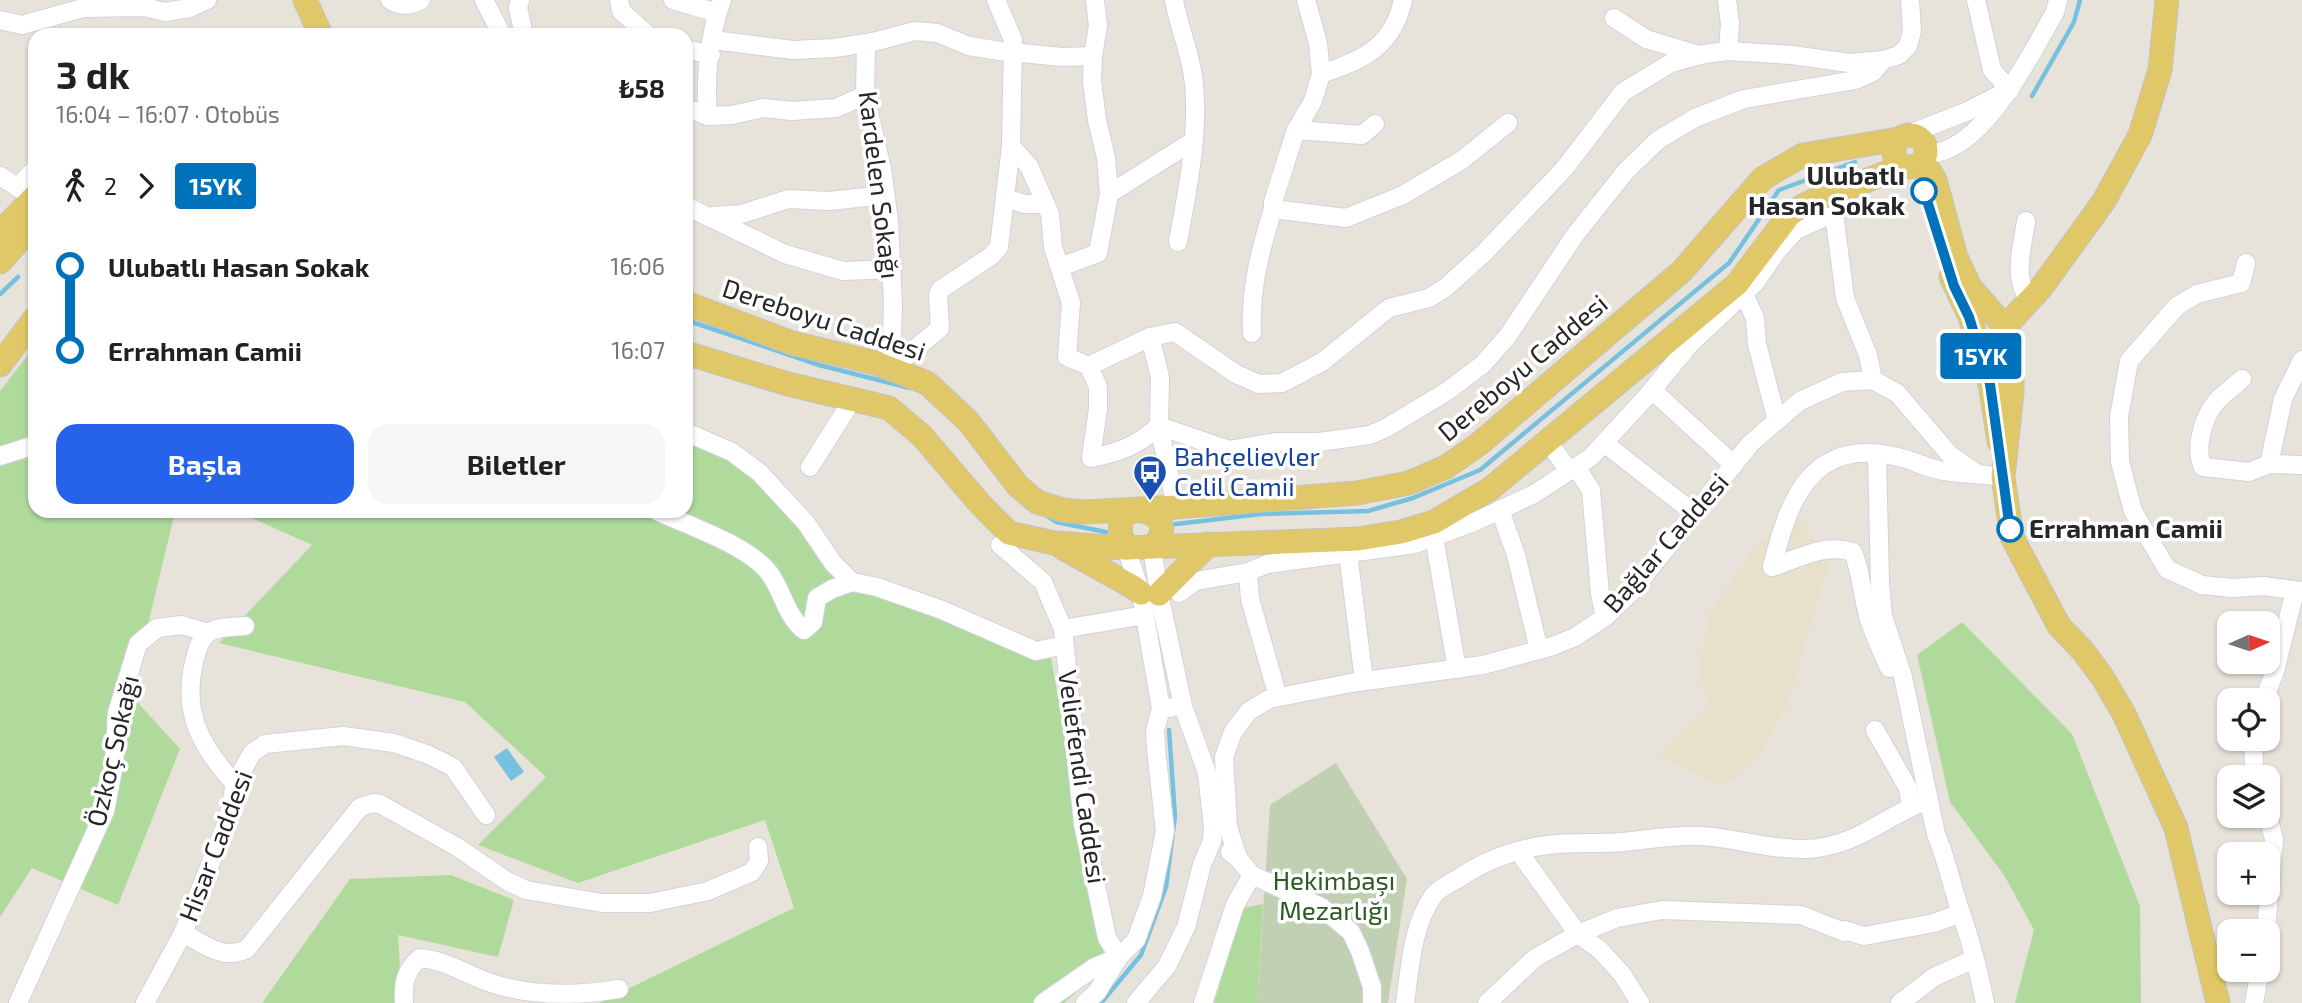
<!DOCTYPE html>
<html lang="tr">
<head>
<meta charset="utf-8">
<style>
	:root { --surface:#fff; --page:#f6f6f6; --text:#202124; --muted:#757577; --accent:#2563eb }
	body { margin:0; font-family:"Exo 2",sans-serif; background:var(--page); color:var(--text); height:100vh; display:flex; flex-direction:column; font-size:26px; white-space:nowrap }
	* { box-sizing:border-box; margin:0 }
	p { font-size:23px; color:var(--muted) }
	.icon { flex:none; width:38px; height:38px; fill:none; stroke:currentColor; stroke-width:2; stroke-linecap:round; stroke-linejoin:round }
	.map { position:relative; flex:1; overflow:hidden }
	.details { position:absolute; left:28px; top:28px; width:665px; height:490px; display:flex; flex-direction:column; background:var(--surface); border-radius:21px; box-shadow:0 2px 5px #0004 }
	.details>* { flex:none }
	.badge { padding:0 14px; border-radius:5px; font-size:24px; line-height:46px }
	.needle { width:46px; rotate:87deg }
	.buttons { position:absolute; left:2217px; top:611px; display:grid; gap:14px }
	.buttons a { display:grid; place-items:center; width:63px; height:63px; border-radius:14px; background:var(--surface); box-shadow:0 2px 5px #0004; font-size:35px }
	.map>.badge { position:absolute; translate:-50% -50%; box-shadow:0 0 0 4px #fff }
	.legs { display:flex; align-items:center; gap:10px; height:77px; padding:0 28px; font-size:23px }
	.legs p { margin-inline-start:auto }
	.headline { display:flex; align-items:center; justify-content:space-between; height:119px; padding:0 28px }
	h1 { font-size:38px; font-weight:700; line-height:52px }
	.action { display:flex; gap:14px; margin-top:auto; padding:14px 28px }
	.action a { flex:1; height:80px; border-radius:21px; background:var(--accent); color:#fff; font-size:28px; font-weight:700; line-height:80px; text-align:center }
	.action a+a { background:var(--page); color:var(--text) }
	ul { padding:0 28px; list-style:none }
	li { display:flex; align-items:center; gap:24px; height:84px; font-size:26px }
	li i { display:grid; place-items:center; width:10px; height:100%; margin:0 9px; background:currentColor }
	li i::after { content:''; width:18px; height:18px; margin:-9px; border:5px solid; border-radius:50%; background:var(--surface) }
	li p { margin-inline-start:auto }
	li:first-child i { background:linear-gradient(#0000 50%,currentColor 0) }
	li:last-child i { background:linear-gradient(currentColor 50%,#0000 0) }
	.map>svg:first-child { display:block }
	.education { fill:#e9e0cb }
	.green { fill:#afda9c }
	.cemetery { fill:#c1d0b3 }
	.water { fill:#77c1e0 }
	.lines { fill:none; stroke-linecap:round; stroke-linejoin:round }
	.stream { stroke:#77c1e0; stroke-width:4.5 }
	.minor-casing { stroke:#d0d2df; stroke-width:20 }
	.major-casing { stroke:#c3c3c3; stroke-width:25 }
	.minor { stroke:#fff; stroke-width:18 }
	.major { stroke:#e0c767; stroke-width:23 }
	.line-1-casing { stroke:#fff; stroke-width:16 }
	.line-1 { stroke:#0072bc; stroke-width:10 }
	.stop-1-dot { fill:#fff; stroke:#0072bc; stroke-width:3.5 }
	.labels { text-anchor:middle; stroke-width:7; stroke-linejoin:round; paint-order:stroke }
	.stop-label { font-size:26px; font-weight:bold; fill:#272727; stroke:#fff; text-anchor:end }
	.street-label { font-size:26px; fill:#272727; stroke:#fff }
	.transit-label { font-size:26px; fill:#164399; stroke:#fff; text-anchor:start }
	.park-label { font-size:26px; fill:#2b5b21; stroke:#fff }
</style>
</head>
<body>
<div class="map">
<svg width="2302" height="1003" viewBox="0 0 2302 1003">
	<rect width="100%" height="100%" fill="#e8e3da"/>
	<polygon class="education" points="1798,520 1831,557 1787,706 1759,759 1722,787 1657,755 1709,706 1699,674 1708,614 1758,542"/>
	<g class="green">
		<polygon points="35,346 35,511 686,511 686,434 764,471 832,572 1051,658 1104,950 1091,979 1064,1003 599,1003 794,908 765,820 578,883 478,845 546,777 465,702 219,643 312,545 243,514 175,512 131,695 180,749 118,905 32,868 0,917 0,391"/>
		<polygon points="1962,622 2072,734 2140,906 2141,1003 2015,1003 2034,930 2004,875 1950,802 1917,655"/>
		<polygon points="451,875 514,900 498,957 398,935 402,1003 262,1003 350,879"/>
		<polygon points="1263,904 1257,1003 1214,1003 1243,908"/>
	</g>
	<polygon class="cemetery" points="1336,763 1407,879 1388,1003 1257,1003 1270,805"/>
	<polygon class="water" points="507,748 524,772 511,781 494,757"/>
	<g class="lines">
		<g class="stream">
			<polyline points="2032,96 2074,22 2080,0"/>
			<polyline points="0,294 18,277"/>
			<polyline points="686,320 819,365 910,388"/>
			<polyline points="1047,516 1056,522 1106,532"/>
			<polyline points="1168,525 1261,514 1368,511 1413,498 1480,470 1729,263 1779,190 1855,162"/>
			<polyline points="1101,1003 1141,955 1166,887 1175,816 1169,730"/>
		</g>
		<g class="minor-casing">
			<g id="minor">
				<path d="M390,0C400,7 410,6 421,0"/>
				<polyline points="484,0 502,35"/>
				<polyline points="520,0 518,8 524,35"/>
				<polyline points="619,0 621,11 648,35"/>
				<polyline points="673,0 717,13"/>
				<polyline points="996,0 1013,40 1011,146 1029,166 1050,214 1053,247 1071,303 1067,357 1089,366 1150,337 1175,332 1236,374 1259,384 1282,383 1322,362 1389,308 1429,298 1445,288 1484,253 1564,169 1623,92 1671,63 1704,54 1728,51 1792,55 1849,63 1883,60 1899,55 1908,46 1912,31 1910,0"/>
				<path d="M1174,0C1179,29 1192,56 1194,85C1199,137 1187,191 1178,242"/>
				<polyline points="1727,0 1730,24 1728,51"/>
				<polyline points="1976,0 1992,70 2010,90"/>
				<polyline points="1614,18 1646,39 1699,55"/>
				<polyline points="0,20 22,25 83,8 144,7 165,12 189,8 207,0"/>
				<polyline points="713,40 793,50 834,48 873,42 915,31 937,33 969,46 1000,51 1062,57 1093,56 1092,81 1097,120 1106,158 1109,194 1098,253 1060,267"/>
				<polyline points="866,43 865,95 882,169 889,221 893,304 891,369"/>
				<polyline points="686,49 711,55"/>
				<polyline points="1093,56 1098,26 1095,0"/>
				<path d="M1321,74C1363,60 1393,47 1403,0"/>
				<polyline points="686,108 708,116 732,115 763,108 792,111 836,108 865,95"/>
				<path d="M708,116C705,78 709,36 722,0"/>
				<polyline points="1296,130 1362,135 1375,124"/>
				<polyline points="1904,136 1968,111 2001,94"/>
				<path d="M1926,157C1935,153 1947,151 1956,145C1997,121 2032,53 2055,12L2058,0"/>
				<polyline points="0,176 35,199"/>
				<polyline points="18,187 35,169"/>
				<polyline points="1109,194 1193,141"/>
				<polyline points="1005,198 1024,204 1045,204"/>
				<polyline points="686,206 785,254 843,271 891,269"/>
				<polyline points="1273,209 1346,218 1403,195 1462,160 1508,123"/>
				<polyline points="713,216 742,214 788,199 829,201 885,195"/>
				<path d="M2026,221C2022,249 2012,277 2030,302"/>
				<polyline points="2246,263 2241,283 2197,294 2177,306 2129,361 2119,417 2120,462 2133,511 2167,569 2202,585 2232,588 2263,586 2302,591"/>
				<polyline points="1744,294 1755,318 1757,344 1777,421"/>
				<path d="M1252,333C1250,289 1260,251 1273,209V202L1296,130L1313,101L1321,74L1318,43L1306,0"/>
				<polyline points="1150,337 1160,377 1159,426 1176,507"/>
				<path d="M1089,366L1098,387V409L1091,458C1120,452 1137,446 1159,426"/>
				<polyline points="891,369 940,328 938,295 940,290 991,256 999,247 1011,146"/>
				<path d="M2242,379C2233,387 2223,394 2216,402C2203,418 2194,448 2203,467L2249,472L2269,464L2302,465"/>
				<polyline points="1652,390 1734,465"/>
				<polyline points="1159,426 1229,450 1276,442 1319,442 1370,435 1386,428 1446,392 1482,365 1507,337 1575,235 1626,171 1658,140 1695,118 1744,99 1855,80 1873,72 1883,60"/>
				<polyline points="686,432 732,452 760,473 806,523 833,563 852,582 877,587 942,610 1036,651 1064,645"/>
				<polyline points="1547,440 1569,471"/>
				<polyline points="1604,443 1694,513"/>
				<path d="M1877,454L1880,583L1883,616L1903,677L1936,834C1947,860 1952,887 1961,913C1971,942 1979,973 1985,1003"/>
				<polyline points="0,456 35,445"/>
				<polyline points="2269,464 2283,399 2302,360"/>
				<polyline points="810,467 853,399"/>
				<polyline points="1576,467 1591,490 1600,594 1605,617"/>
				<polyline points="1500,510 1516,555 1539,650"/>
				<path d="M657,511C689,526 750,546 770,574C783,592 786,616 804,630L813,622L817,598L832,589L852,582"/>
				<polyline points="1434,537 1457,669"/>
				<polyline points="1000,545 1043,582 1063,629"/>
				<polyline points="1126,548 1141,593 1161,709"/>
				<polyline points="1348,553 1364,681"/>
				<path d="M1772,567C1789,498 1812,436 1898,457C1913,460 1928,469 1944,471C1964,474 1983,474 2003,477"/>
				<path d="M1772,567C1801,558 1824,543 1853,552C1862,574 1862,599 1870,622C1875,638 1883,653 1889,668"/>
				<polyline points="1179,593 1196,581 1248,572"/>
				<polyline points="1278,697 1250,599 1248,572 1267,564 1415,544 1474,522 1534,494 1591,457 1648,395 1690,344 1755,283 1777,251 1796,230 1834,213 1845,298 1868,355 1873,380"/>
				<polyline points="2264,700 2275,671 2295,591"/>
				<polyline points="1875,730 1908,788 1911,807"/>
				<polyline points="2253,738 2254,766 2257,777"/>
				<path d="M235,784C201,747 182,713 194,662C197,652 199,640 208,633C218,626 233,627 245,626"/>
				<polyline points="1230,852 1238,858 1252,875 1321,907 1351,932 1360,951 1372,987 1372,1003"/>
				<polyline points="1519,852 1578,934 1600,950 1622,974 1640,1003"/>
				<polyline points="1238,858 1228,827 1224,757 1233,732 1249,711 1269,699 1351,683 1483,665 1553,646 1575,637 1605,617 1630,593 1751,443 1800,401 1842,382 1873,380 1897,393 1950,455 1976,473"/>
				<polyline points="2266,931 2274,839 2268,816"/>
				<path d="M183,933C203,944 224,961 247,949L360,807L373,803L380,804L457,847L507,881L526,890L602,903H650L708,891L752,872L759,861L758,847"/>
				<polyline points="18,1003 105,811 114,765 117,713 138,644 157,628 182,625 208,633"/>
				<polyline points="145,1003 183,933 228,819 235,784 252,753 265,744 343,736 394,743 429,755 453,767 486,815"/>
				<path d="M404,1003C403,983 405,971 420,958C445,960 467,975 491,983C533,997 576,996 619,989"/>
				<polyline points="1043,1003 1095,967 1119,957 1107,938 1083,824 1063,629 1145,615"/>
				<polyline points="1085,1003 1097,992 1119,957 1136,940 1152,896 1165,831 1156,749 1155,730 1161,709 1183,706"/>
				<polyline points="1136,1003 1167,966 1186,927 1202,865 1212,841 1213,828 1207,773 1183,706 1159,594 1152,547"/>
				<polyline points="1203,1003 1235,905 1252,875"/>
				<path d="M1405,1003C1410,968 1412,926 1433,896C1439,888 1451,883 1459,878C1484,861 1517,848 1548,845C1572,842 1597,844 1622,842C1647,840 1676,834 1701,836C1736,838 1770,850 1806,849C1857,847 1884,816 1928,800"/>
				<polyline points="1487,1003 1535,958 1578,934 1617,918 1662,910 1801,915 1844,932 1845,930 1864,936 1934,923 1961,913"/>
				<polyline points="1900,1003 1934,977 1974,959"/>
				<polyline points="2254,1003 2260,970"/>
			</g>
		</g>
		<g class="major-casing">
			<g id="major">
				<polyline points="305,0 321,35"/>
				<circle cx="1910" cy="151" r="16"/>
				<polyline points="1923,161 1935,180 1956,257 1970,287 2005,327 2012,356 2012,392 2003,477 2012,537 2059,626 2083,651 2103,678 2124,714 2176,828 2218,1003"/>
				<polyline points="0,233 35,196"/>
				<polyline points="0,262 35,223"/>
				<polyline points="1951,277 1970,317 1990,384 1999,441"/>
				<polyline points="686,303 792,343 876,363 927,383 968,421 1018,486 1037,502 1063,510 1085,512 1176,507 1357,493 1409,483 1446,467 1479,444 1682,271 1763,178 1803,155 1899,139"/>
				<polyline points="686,353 788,384 889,408 922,436 981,505 1009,533 1054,543 1126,548 1358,539 1401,532 1434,522 1490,489 1737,284 1790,214 1806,204 1904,166"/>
				<polyline points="0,365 35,318"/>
				<polyline points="1990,384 2005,327 2041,288 2104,201 2140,135 2160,70 2167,0"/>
				<polyline points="1063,548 1133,587 1141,593"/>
				<path d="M1126,548C1097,489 1191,509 1152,547"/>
				<polyline points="1159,594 1209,544"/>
			</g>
		</g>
		<use href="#minor" class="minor"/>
		<use href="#major" class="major"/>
	</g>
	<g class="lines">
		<g class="line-1-casing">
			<polyline id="line-1" points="1924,191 1954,286 1969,317 1990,384 2010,529"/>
		</g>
		<use href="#line-1" class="line-1"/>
	</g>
	<defs>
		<g id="bus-pin" transform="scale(1.75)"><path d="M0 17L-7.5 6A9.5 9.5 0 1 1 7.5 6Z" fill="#1a4fb4" stroke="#fff"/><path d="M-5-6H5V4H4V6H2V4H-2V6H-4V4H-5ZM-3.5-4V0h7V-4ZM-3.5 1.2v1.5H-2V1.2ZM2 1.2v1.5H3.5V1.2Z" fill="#fff"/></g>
	</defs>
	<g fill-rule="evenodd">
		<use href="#bus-pin" x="1150" y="472"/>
	</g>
	<g class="stop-1-dot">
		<circle cx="1924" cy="191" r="12"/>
		<circle cx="2010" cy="529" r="12"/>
	</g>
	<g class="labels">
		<g class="stop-label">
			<text x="1905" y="185">Ulubatlı<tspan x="1905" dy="30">Hasan Sokak</tspan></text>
			<text x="2029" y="538" text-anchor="start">Errahman Camii</text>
		</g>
		<g class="street-label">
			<text transform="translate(879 185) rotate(83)" y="9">Kardelen Sokağı</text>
			<text transform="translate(824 320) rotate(18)" y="9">Dereboyu Caddesi</text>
			<text transform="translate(1523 368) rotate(-40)" y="9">Dereboyu Caddesi</text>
			<text transform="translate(1666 543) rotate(-49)" y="9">Bağlar Caddesi</text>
			<text transform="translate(113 751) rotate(-77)" y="9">Özkoç Sokağı</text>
			<text transform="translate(1082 777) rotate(82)" y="9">Veliefendi Caddesi</text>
			<text transform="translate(216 846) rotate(-69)" y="9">Hisar Caddesi</text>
		</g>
		<g class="transit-label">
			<text x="1174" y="466">Bahçelievler<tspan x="1174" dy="30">Celil Camii</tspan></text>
		</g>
		<g class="park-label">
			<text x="1334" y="890">Hekimbaşı<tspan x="1334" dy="30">Mezarlığı</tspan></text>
		</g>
	</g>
</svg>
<div class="buttons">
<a><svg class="needle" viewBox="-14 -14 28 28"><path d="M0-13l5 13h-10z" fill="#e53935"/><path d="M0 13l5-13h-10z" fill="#757577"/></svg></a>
<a><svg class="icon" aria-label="locate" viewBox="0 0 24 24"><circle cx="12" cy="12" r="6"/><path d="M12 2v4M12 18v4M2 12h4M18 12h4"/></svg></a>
<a><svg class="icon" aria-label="layers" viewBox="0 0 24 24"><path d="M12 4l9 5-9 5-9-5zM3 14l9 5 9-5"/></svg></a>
<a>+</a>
<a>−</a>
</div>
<b class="badge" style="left:1981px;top:356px;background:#0072bc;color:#fff">15YK</b>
<section class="details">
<div class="headline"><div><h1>3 dk</h1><p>16:04 – 16:07 · Otobüs</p></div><b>₺58</b></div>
<div class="legs"><svg class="icon" aria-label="walk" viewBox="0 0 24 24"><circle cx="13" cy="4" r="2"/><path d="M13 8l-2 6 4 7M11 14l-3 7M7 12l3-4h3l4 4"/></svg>2<svg class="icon" aria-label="forward" viewBox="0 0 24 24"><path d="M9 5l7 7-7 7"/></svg><b class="badge" style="background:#0072bc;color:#fff">15YK</b></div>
<ul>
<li><i style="color:#0072bc"></i><b>Ulubatlı Hasan Sokak</b><p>16:06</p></li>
<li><i style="color:#0072bc"></i><b>Errahman Camii</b><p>16:07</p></li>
</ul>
<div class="action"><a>Başla</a><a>Biletler</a></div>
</section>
</div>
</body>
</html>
